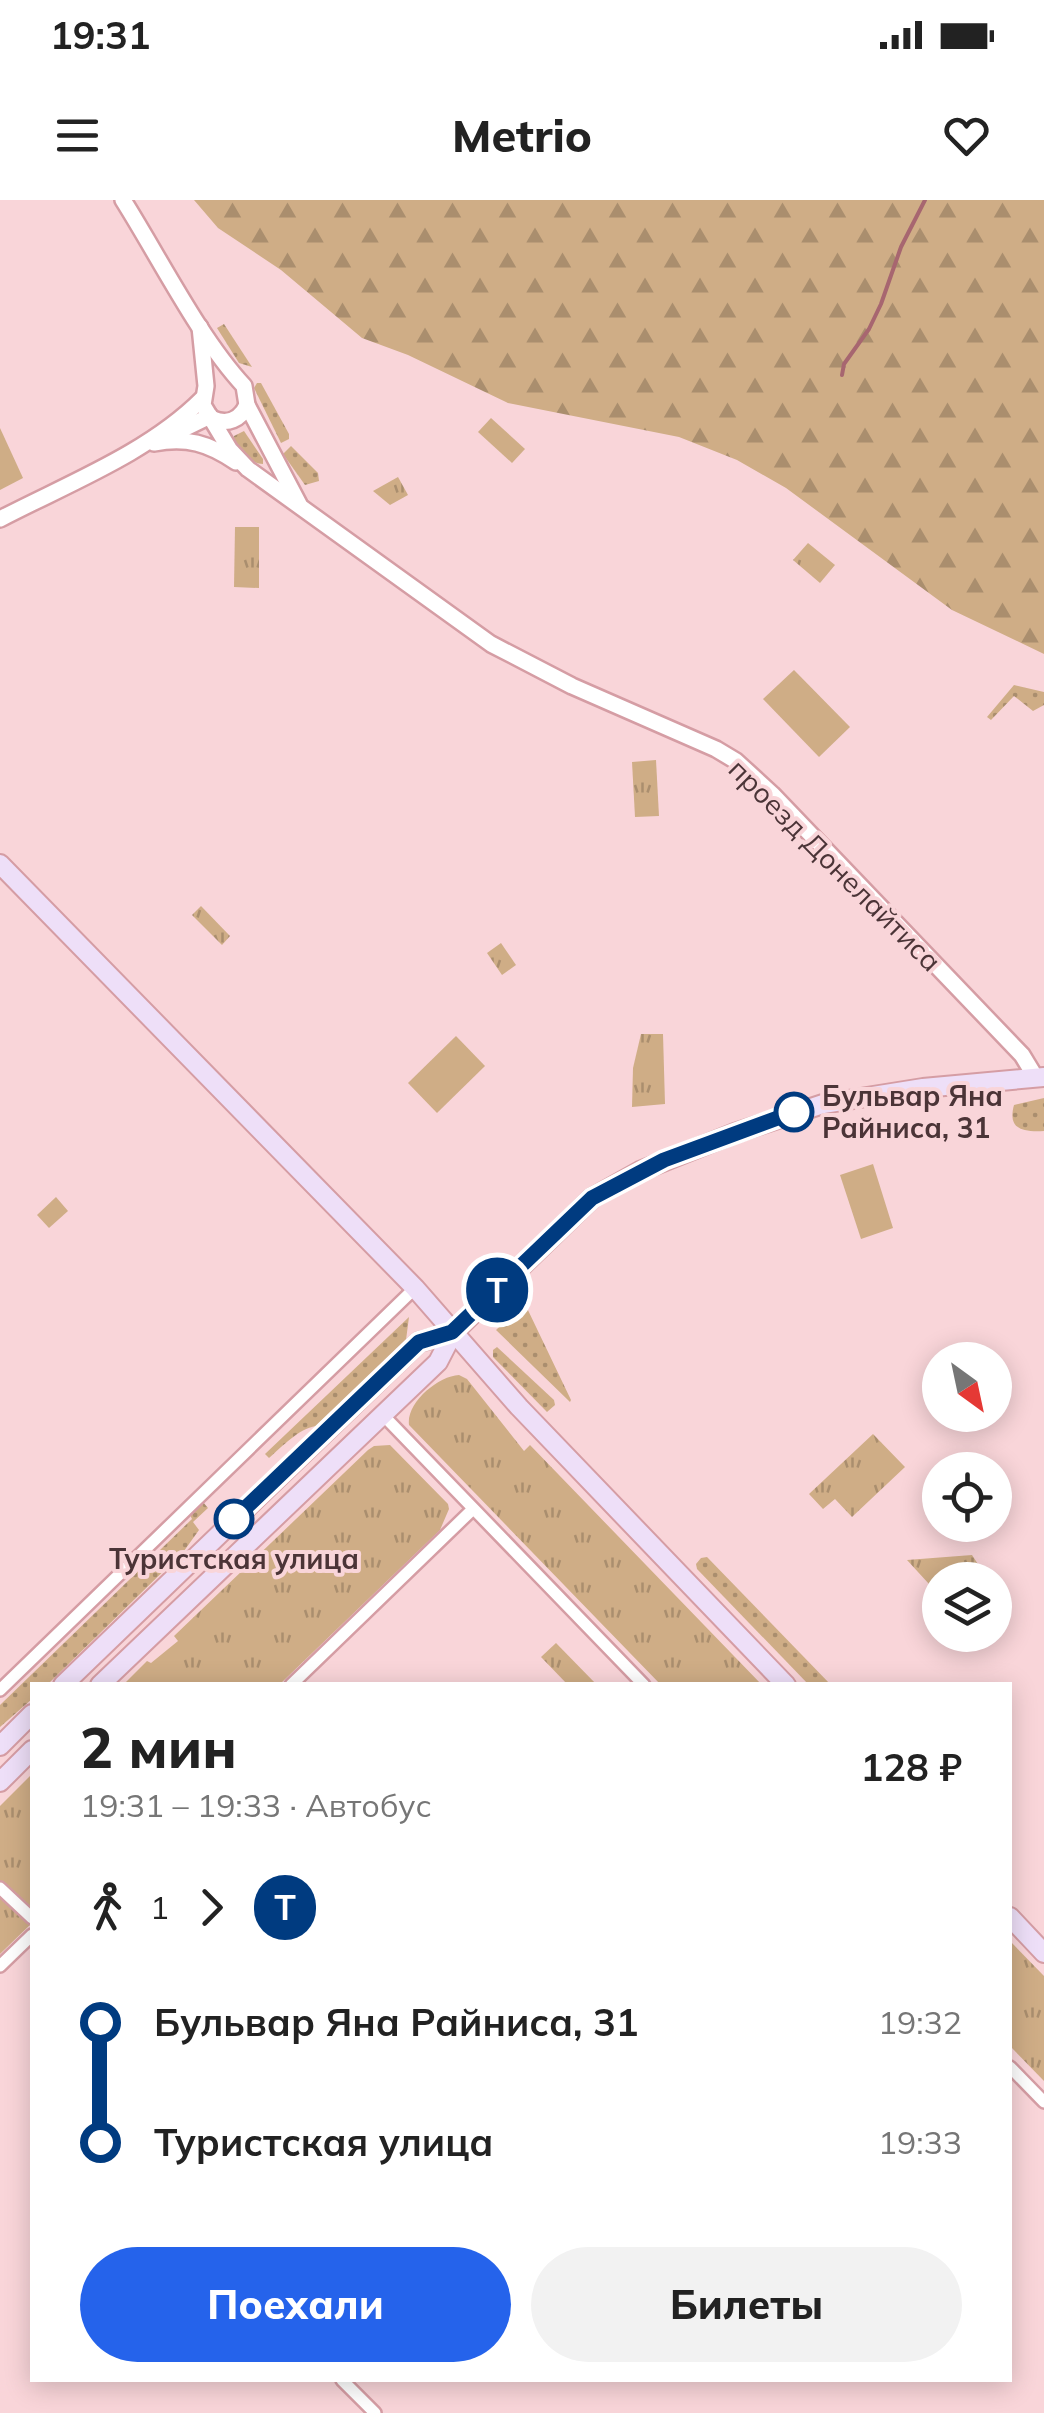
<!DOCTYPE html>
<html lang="ru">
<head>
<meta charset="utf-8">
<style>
	:root { --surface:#fff; --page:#f2f2f2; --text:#222; --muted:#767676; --accent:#2563eb }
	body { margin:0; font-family:Mulish,sans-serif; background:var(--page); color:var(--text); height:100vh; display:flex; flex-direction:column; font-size:38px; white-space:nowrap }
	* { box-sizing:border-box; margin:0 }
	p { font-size:32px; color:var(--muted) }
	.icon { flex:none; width:55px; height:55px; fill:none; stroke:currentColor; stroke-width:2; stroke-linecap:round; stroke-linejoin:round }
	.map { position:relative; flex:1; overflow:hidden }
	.panel { position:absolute; left:30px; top:1482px; width:982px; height:700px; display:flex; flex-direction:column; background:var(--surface); border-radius:0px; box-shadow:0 5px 25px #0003 }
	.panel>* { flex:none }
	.badge { padding:0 20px; border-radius:32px; font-size:35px; line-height:65px }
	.needle { width:65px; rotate:147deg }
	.fabs { position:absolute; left:922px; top:1142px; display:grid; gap:20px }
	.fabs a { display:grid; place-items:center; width:90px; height:90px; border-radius:50%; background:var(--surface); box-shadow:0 5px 25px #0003; font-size:50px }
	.map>.badge { position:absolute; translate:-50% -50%; box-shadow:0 0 0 5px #fff }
	.legs { display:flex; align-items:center; gap:15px; height:110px; padding:0 50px; font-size:32px }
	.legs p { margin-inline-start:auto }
	.headline { display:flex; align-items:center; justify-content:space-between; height:170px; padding:0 50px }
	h1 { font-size:55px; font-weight:800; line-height:75px }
	.primary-button { display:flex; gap:20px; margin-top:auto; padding:20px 50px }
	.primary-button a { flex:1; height:115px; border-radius:60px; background:var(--accent); color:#fff; font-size:40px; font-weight:800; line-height:115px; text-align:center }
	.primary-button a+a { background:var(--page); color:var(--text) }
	ul { padding:0 50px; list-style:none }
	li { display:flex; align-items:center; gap:35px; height:120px; font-size:38px }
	li i { display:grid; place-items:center; width:15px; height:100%; margin:0 12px; background:currentColor }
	li i::after { content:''; width:25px; height:25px; margin:-12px; border:8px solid; border-radius:50%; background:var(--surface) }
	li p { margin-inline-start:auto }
	li:first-child i { background:linear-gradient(#0000 50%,currentColor 0) }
	li:last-child i { background:linear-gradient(currentColor 50%,#0000 0) }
	.status { display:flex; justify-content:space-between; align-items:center; height:70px; padding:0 50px; background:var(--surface); direction:ltr }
	.status svg { height:28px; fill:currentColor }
	header { display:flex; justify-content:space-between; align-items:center; height:130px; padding:0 50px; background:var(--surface); font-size:45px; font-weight:800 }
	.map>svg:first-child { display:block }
	.grass { fill:url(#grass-dots) }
	.forest { fill:url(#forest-firs) }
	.park { fill:url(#park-tufts) }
	.pitch { fill:#cfad86 }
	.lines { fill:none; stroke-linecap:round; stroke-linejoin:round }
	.stream { stroke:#a76670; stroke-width:4 }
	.minor-casing { stroke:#d59da4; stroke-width:16 }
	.tertiary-casing { stroke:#d59da4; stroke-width:20 }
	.secondary-casing { stroke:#d59da4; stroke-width:22 }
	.minor { stroke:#fff; stroke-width:11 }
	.tertiary { stroke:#fff; stroke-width:15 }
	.secondary { stroke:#eedff8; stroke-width:18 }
	.line-1-casing { stroke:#fff; stroke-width:22 }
	.line-1 { stroke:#003b80; stroke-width:15 }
	.stop-1-dot { fill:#fff; stroke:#003b80; stroke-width:5 }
	.labels { text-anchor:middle; stroke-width:8; stroke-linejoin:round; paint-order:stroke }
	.street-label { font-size:28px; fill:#4b3437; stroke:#f9d5d9 }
	.stop-label { font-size:28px; font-weight:bold; fill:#4b3437; stroke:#f9d5d9; text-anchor:start }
</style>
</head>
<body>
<div class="status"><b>19:31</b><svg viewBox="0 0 49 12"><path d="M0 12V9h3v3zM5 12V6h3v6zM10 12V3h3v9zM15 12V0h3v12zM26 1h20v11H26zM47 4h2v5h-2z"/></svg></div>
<header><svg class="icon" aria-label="menu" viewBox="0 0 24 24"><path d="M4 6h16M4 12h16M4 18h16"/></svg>Metrio<svg class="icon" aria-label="heart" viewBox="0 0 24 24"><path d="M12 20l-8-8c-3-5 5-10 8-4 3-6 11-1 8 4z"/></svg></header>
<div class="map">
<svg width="1044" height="2213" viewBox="0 0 1044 2213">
	<defs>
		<pattern id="grass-dots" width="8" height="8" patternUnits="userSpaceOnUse" patternTransform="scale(2.5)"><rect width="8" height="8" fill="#cfad86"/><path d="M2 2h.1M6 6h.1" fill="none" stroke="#aa8e6e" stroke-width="1.8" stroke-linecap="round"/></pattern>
		<pattern id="forest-firs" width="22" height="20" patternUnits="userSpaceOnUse" patternTransform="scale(2.5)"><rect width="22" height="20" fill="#cfad86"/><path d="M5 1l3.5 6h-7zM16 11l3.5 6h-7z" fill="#aa8e6e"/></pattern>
		<pattern id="park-tufts" width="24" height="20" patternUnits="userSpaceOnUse" patternTransform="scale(2.5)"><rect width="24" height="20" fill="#cfad86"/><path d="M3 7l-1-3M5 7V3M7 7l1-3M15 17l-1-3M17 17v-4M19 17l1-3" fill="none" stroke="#aa8e6e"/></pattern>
	</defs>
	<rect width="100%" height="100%" fill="#f9d5d9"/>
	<g class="grass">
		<polygon points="224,124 252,167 239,163 217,128"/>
		<polygon points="257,183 261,183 289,234 289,239 281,243 254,188"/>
		<path d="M244,231L263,259V264C251,264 233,249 234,236Z"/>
		<polygon points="291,246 318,273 319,281 305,285 283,254"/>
		<polygon points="1014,485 1044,492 1044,505 1033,511 1014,496 991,520 987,517"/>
		<path d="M1044,898V931C1024,932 1007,930 1014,905Z"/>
		<polygon points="526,1106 571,1200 570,1202 496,1130 518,1109 521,1111"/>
		<path d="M409,1117L406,1140L316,1226C298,1229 283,1246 269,1258L265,1254Z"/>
		<polygon points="497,1147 554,1200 555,1205 547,1212 493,1157 493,1150"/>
		<polygon points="203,1302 208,1308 193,1322 199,1330 184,1351 47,1485 32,1485 32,1499 0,1527 0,1505 192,1319 190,1315"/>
		<polygon points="707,1357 831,1485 809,1485 697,1369 696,1364 701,1358"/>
	</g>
	<polygon class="forest" points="194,0 1044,0 1044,454 952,410 786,288 737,260 679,237 508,203 408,155 362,138 281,70 218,28"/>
	<g class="park">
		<polygon points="398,277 408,295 390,305 373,291"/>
		<polygon points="235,327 259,327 259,388 234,387"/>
		<polygon points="808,343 835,365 820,383 793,360"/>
		<polygon points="656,560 659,616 635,617 632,562"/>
		<polygon points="201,706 230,736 222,745 192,715"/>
		<polygon points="501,743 516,765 502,775 487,753"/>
		<polygon points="641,834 663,834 665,904 632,907 633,868"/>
		<path d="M459,1175L467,1179L524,1251L530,1245L762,1485H661L409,1225C406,1203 438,1176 459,1175Z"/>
		<polygon points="873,1234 905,1267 852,1317 835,1299 823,1309 809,1294"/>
		<polygon points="390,1245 448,1304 449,1309 440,1330 279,1485 123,1485 147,1461 151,1463 178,1441 174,1436 368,1250 374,1246"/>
		<polygon points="972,1355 987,1378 940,1380 940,1396 907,1360"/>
		<polygon points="556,1443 597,1485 568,1485 541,1457"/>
		<polygon points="32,1574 32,1723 0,1754 0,1606"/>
		<polygon points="1010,1741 1044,1776 1044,1881 1010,1846"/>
	</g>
	<g class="pitch">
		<polygon points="491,218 525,249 512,263 478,232"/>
		<polygon points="0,228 23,278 0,290"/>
		<polygon points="794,470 850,527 819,557 763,499"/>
		<polygon points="456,836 485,866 437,913 408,883"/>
		<polygon points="873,964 893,1028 861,1039 840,975"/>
		<polygon points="56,997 68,1011 49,1028 37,1015"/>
	</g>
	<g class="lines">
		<polyline class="stream" points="842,175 844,164 869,129 881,104 901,47 925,0"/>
		<g class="minor-casing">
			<g id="minor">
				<polyline points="382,1214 644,1485"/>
				<polyline points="291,1485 473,1309"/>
				<polyline points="0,1490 415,1088"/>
				<polyline points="0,1688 32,1718"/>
				<polyline points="0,1766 32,1735"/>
				<polyline points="1010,1867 1044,1902"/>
				<polyline points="342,2180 375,2213"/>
			</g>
		</g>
		<g class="tertiary-casing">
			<g id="tertiary">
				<path d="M123,0C159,57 200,139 244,186L247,205L299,304"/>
				<polyline points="200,127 206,186 203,205 230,250 248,269 491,444 572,486 716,549 736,561 772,594 1022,855 1036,878"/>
				<path d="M213,219C228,225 240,220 247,205"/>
				<polyline points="171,235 210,216"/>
				<path d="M154,243C187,237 208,243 236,262"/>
				<path d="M0,319C67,284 148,253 202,199"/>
			</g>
		</g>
		<g class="secondary-casing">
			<g id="secondary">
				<polyline points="0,664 415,1088 519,1207 786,1485"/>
				<polyline points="63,1485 419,1142 453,1133"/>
				<polyline points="100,1485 438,1162 453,1133 592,998 640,971 735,933 823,904 923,888 1044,877"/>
				<polyline points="0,1546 32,1514"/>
				<polyline points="0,1582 32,1550"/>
				<polyline points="1010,1717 1044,1753"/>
			</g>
		</g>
		<use href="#minor" class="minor"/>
		<use href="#tertiary" class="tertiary"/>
		<use href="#secondary" class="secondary"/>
	</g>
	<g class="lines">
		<g class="line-1-casing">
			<polyline id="line-1" points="234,1319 419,1142 452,1132 592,998 664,960 794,912"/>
		</g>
		<use href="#line-1" class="line-1"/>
	</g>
	<g class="stop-1-dot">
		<circle cx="794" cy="912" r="18"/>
		<circle cx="234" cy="1319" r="18"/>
	</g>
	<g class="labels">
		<g class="street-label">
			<text transform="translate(835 665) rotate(45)" y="10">проезд Донелайтиса</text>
		</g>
		<g class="stop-label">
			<text x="822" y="906">Бульвар Яна<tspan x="822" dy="32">Райниса, 31</tspan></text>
			<text x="234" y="1369" text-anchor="middle">Туристская улица</text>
		</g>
	</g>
</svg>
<div class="fabs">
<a><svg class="needle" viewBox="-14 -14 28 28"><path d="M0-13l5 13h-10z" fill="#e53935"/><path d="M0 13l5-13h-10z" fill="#767676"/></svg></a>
<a><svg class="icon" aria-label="locate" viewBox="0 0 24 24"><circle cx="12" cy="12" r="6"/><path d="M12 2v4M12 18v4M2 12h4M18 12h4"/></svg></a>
<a><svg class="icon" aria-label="layers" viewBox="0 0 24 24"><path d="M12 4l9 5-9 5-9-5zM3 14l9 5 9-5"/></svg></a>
</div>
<b class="badge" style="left:497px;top:1090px;background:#003b80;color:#fff">Т</b>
<section class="panel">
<div class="headline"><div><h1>2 мин</h1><p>19:31 – 19:33 · Автобус</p></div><b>128 ₽</b></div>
<div class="legs"><svg class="icon" aria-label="walk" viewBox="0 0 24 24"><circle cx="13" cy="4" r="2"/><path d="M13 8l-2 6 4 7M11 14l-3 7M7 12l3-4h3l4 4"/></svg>1<svg class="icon" aria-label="forward" viewBox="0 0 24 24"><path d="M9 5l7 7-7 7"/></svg><b class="badge" style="background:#003b80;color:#fff">Т</b></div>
<ul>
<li><i style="color:#003b80"></i><b>Бульвар Яна Райниса, 31</b><p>19:32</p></li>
<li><i style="color:#003b80"></i><b>Туристская улица</b><p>19:33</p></li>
</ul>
<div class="primary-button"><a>Поехали</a><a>Билеты</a></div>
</section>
</div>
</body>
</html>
